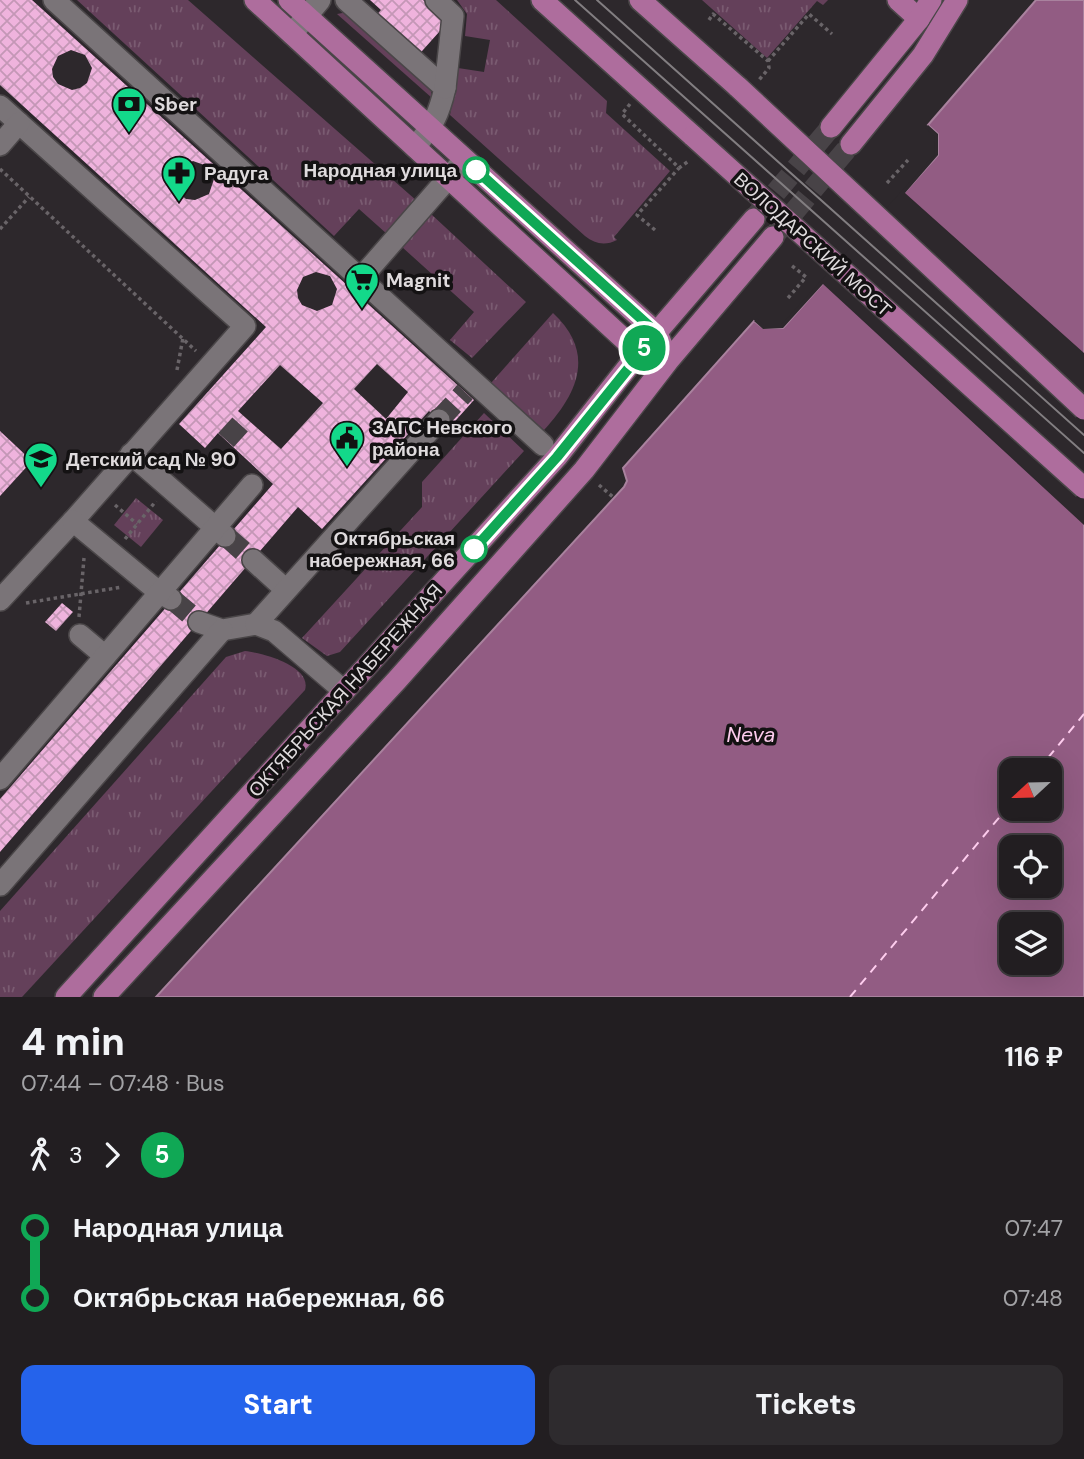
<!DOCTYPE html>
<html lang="en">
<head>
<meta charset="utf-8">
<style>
	:root { --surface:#221e21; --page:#2e2b2e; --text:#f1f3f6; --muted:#a2a2a5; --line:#3f3c3f; --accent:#2563eb }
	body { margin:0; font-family:"DM Sans",sans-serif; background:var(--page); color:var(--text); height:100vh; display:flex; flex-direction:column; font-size:26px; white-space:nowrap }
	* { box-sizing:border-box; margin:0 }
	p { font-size:23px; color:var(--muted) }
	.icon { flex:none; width:38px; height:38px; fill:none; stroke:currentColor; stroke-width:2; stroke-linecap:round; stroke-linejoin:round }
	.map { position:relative; height:997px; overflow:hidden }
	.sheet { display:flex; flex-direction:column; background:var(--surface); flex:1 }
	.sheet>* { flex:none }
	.badge { padding:0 14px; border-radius:23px; font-size:24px; line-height:46px }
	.needle { width:46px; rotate:248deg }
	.buttons { position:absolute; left:999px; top:758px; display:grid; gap:14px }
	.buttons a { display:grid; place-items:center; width:63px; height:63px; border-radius:14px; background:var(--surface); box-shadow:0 7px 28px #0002,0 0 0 2px var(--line); font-size:35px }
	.map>.badge { position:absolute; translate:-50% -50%; box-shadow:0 0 0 4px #fff }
	.legs { display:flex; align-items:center; gap:10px; height:77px; padding:0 21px; font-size:23px }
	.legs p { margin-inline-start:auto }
	.headline { display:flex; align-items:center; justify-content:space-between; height:119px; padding:0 21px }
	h1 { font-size:38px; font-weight:800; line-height:52px }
	.cta { display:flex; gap:14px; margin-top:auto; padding:14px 21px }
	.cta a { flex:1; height:80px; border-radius:14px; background:var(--accent); color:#fff; font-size:28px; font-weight:800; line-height:80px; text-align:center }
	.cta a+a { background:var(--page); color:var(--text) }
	ul { padding:0 21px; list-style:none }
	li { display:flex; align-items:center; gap:24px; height:70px; font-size:26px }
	li i { display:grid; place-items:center; width:10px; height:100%; margin:0 9px; background:currentColor }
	li i::after { content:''; width:18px; height:18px; margin:-9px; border:5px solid; border-radius:50%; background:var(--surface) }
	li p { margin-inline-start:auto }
	li:first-child i { background:linear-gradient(#0000 50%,currentColor 0) }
	li:last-child i { background:linear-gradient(currentColor 50%,#0000 0) }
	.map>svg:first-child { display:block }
	.grass { fill:url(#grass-tufts) }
	.water { fill:#925c83; stroke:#a9829e; stroke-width:2; fill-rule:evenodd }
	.pier { fill:#2d282c }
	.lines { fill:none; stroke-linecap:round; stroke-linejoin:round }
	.ferry { stroke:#fecdee; stroke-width:2; stroke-dasharray:9 7; stroke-linecap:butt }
	.building { fill:url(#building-cross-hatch); fill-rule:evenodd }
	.minor-tunnel { stroke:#484347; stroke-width:21; stroke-dasharray:21 10; stroke-linecap:butt }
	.major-tunnel { stroke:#484347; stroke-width:21; stroke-dasharray:21 10; stroke-linecap:butt }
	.minor-casing { stroke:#4a4648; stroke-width:24 }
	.major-casing { stroke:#4a4648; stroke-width:24 }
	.path { stroke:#696468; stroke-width:3.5; stroke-dasharray:3.5 3.5; stroke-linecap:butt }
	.minor { stroke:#7a7478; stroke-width:21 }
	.major { stroke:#ae6d9d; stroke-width:21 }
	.tram { stroke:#827e81; stroke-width:2 }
	.major-bridge-casing { stroke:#4a4648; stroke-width:24; stroke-linecap:butt }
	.major-bridge { stroke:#ae6d9d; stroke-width:21 }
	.line-1-casing { stroke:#fff; stroke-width:16 }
	.line-1 { stroke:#10a855; stroke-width:10 }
	.stop-1-dot { fill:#fff; stroke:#10a855; stroke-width:3.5 }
	.labels { text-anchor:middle; stroke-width:7; stroke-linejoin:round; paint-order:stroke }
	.poi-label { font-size:19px; font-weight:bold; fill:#dfdbdd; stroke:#141213; text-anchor:start }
	.stop-label { font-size:19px; font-weight:bold; fill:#dfdbdd; stroke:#141213; text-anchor:end }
	.street-label { font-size:19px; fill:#dfdbdd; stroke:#141213 }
	.water-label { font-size:21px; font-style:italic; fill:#fecdee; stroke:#141213 }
</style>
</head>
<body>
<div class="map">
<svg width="1084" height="997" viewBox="0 0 1084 997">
	<defs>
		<pattern id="grass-tufts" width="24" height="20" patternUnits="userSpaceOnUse" patternTransform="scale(1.75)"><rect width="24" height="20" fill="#64405a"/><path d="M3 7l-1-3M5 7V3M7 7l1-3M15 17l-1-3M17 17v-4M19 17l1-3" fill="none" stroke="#7a5b71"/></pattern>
		<pattern id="building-cross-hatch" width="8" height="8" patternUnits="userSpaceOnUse" patternTransform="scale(1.75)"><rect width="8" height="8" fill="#efb3dd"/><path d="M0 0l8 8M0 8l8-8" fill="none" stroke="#c497b6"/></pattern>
	</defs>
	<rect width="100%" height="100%" fill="#2d282c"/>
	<g class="grass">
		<polygon points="77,0 188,0 417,201 387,234 359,209 334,236"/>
		<path d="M457,0H496L607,101L606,113L670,171L614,237L617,240C605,246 595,244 585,236L450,115L458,68L484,72L490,40L465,36L467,14Z"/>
		<polygon points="702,0 828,0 823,5 817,1 767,58"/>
		<polygon points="348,12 430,85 432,98 337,14"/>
		<polygon points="431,214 526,302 472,358 450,340 474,312 402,247"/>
		<path d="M553,313C596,353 578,393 544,430L491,383Z"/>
		<polygon points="484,413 524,451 340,652 327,656 302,638 422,507 422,482"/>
		<polygon points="136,498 163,520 141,547 114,525"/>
		<path d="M245,651C263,653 312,666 305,690L22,997H0V911L226,657Z"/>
	</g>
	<path class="water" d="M1036,0H1084V997H156L624,487L627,481L623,468L754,321L763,328H783L938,155V134L928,125ZM1012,770H1050V808H1012ZM1012,847H1050V886H1012ZM1012,924H1050V962H1012Z"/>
	<polygon class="pier" points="928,125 938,134 938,155 905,193 1084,353 1084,525 823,284 783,328 763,329 754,321 757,318 764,325 781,325 935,154 934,136 925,128"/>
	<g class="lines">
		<g class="ferry">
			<polyline points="1038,770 1084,714"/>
			<polyline points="850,997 1012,802"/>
		</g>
	</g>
	<g class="building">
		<path d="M0,0H32L474,400L448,429L429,411L322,529L298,507L0,852V799L273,484L218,433L205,448L179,424L266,327L0,85ZM71,50L85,55L92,68L87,83L80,88L72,90L58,84L53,77L52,69L58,56ZM193,161L207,166L214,179L209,194L195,200L186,199L180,194L175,187V179L180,167ZM316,272L330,276L337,289L332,305L317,311L302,305L298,298L297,290L303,277ZM377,364L408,392L386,419L354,389ZM280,365L323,403L281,449L238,411Z"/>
		<polygon points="370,0 423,0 448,22 414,60 371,21 381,10"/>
		<polygon points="0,431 32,461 0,496"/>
		<polygon points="62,603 73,612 56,631 45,622"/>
	</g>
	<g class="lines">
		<g class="minor-tunnel">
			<polyline points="439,420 465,392"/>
			<polyline points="226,440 246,418"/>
			<polyline points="227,537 253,560"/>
			<polyline points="173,600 199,622"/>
		</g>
		<g class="major-tunnel">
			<polyline points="756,216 831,127"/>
			<polyline points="773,237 851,144"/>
		</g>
		<g class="minor-casing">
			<g id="minor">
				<polyline points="54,0 543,445"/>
				<path d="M346,0L445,88C439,114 433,126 415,147"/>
				<polyline points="436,0 453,16 445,88"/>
				<polyline points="292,34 320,0"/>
				<polyline points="0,106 245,326 73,521 0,600"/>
				<polyline points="0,145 19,123"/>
				<polyline points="361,278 464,160"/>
				<polyline points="131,454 225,536"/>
				<polyline points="73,521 160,593 171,599"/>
				<polyline points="253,560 285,589"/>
				<polyline points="199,622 222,630 256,624"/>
				<polyline points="80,635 105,656"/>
				<polyline points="344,691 274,631 256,624 439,420"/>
				<polyline points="0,779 252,485"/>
				<polyline points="0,885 222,630"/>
			</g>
		</g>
		<g class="major-casing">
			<g id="major">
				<polyline points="255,0 639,353"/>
				<polyline points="289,0 657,333 662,345"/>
				<polyline points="542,0 693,136"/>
				<polyline points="640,0 738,87"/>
				<polyline points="898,0 919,19"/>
				<polyline points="831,127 919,19 931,0"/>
				<polyline points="851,144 923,55 957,0"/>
				<polyline points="66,997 557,457 639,353 754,219"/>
				<polyline points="104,997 397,680 584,470 668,361 773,237"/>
			</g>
		</g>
		<g class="path">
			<polyline points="709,20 713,14 768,61 769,68 759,80"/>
			<polyline points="768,61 809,14 832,34"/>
			<polyline points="630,104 622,114 673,162 679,168 690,160"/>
			<polyline points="0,169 196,351"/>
			<polyline points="887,183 908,160"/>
			<polyline points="0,229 29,197"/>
			<polyline points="655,230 637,215 679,168"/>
			<polyline points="788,298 806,277 791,265"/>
			<polyline points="177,370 183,338"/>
			<polyline points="599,485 613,497"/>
			<polyline points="115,505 137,524"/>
			<polyline points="125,539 156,501"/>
			<polyline points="26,603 122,587"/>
			<polyline points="79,617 84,558"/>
		</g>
		<use href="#minor" class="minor"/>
		<use href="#major" class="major"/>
		<g class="tram">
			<polyline points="575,0 1084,453"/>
			<polyline points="597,0 1084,435"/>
		</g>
		<g class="major-bridge-casing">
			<g id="major-bridge">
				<polyline points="738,87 1084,409"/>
				<polyline points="693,136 1084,488"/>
			</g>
		</g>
		<use href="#major-bridge" class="major-bridge"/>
	</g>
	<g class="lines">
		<g class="line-1-casing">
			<polyline id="line-1" points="474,549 557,457 657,333 476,170"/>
		</g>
		<use href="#line-1" class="line-1"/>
	</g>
	<defs>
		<g id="bank-pin" transform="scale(1.75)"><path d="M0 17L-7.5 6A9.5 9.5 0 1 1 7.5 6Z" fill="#13d98a" stroke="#141213"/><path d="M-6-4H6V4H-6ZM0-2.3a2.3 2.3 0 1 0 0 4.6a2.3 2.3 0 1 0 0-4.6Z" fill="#111"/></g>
		<g id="pharmacy-pin" transform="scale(1.75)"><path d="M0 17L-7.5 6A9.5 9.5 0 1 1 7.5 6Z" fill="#13d98a" stroke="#141213"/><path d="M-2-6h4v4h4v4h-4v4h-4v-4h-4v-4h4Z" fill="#111"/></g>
		<g id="supermarket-pin" transform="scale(1.75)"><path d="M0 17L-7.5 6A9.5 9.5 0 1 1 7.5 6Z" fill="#13d98a" stroke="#141213"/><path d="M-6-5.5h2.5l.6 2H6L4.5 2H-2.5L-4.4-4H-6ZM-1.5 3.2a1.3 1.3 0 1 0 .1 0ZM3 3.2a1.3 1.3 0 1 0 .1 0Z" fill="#111"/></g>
		<g id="civic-pin" transform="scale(1.75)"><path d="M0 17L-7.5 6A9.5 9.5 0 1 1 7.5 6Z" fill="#13d98a" stroke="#141213"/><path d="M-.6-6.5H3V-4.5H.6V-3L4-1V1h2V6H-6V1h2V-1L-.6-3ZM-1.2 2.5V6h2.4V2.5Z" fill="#111"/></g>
		<g id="school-pin" transform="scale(1.75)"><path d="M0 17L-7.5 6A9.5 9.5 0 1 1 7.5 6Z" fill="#13d98a" stroke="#141213"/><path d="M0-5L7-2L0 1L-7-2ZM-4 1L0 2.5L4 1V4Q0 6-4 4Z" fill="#111"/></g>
	</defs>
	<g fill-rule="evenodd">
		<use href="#bank-pin" x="129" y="104"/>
		<use href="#pharmacy-pin" x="179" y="173"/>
		<use href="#supermarket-pin" x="362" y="280"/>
		<use href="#civic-pin" x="347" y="438"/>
		<use href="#school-pin" x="41" y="459"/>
	</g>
	<g class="stop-1-dot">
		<circle cx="476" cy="170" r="12"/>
		<circle cx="474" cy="549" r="12"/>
	</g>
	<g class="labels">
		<g class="poi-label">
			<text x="154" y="111">Sber</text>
			<text x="204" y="180">Радуга</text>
			<text x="386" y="287">Magnit</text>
			<text x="372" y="434">ЗАГС Невского<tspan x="372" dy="22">района</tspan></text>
			<text x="66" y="466">Детский сад № 90</text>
		</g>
		<g class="stop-label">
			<text x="457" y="177">Народная улица</text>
			<text x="455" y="545">Октябрьская<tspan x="455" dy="22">набережная, 66</tspan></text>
		</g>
		<g class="street-label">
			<text transform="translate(813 244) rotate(42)" y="7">ВОЛОДАРСКИЙ МОСТ</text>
			<text transform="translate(345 690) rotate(-48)" y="7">ОКТЯБРЬСКАЯ НАБЕРЕЖНАЯ</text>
		</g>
		<g class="water-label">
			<text x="751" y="742">Neva</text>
		</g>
	</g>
</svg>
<div class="buttons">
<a><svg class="needle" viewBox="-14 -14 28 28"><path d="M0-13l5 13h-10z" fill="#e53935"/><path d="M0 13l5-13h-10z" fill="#a2a2a5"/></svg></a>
<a><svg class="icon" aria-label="locate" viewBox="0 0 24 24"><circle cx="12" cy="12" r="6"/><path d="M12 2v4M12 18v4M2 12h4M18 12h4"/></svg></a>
<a><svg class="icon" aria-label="layers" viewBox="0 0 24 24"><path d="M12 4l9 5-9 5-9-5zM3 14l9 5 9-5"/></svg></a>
</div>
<b class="badge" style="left:644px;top:348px;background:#10a855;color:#fff">5</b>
</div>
<section class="sheet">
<div class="headline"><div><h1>4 min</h1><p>07:44 – 07:48 · Bus</p></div><b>116 ₽</b></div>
<div class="legs"><svg class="icon" aria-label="walk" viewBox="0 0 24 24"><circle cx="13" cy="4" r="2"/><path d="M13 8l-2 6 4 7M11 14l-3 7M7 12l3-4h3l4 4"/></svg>3<svg class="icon" aria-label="forward" viewBox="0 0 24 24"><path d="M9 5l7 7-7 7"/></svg><b class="badge" style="background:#10a855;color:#fff">5</b></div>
<ul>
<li><i style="color:#10a855"></i><b>Народная улица</b><p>07:47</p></li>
<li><i style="color:#10a855"></i><b>Октябрьская набережная, 66</b><p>07:48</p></li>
</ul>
<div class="cta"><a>Start</a><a>Tickets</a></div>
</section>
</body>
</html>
